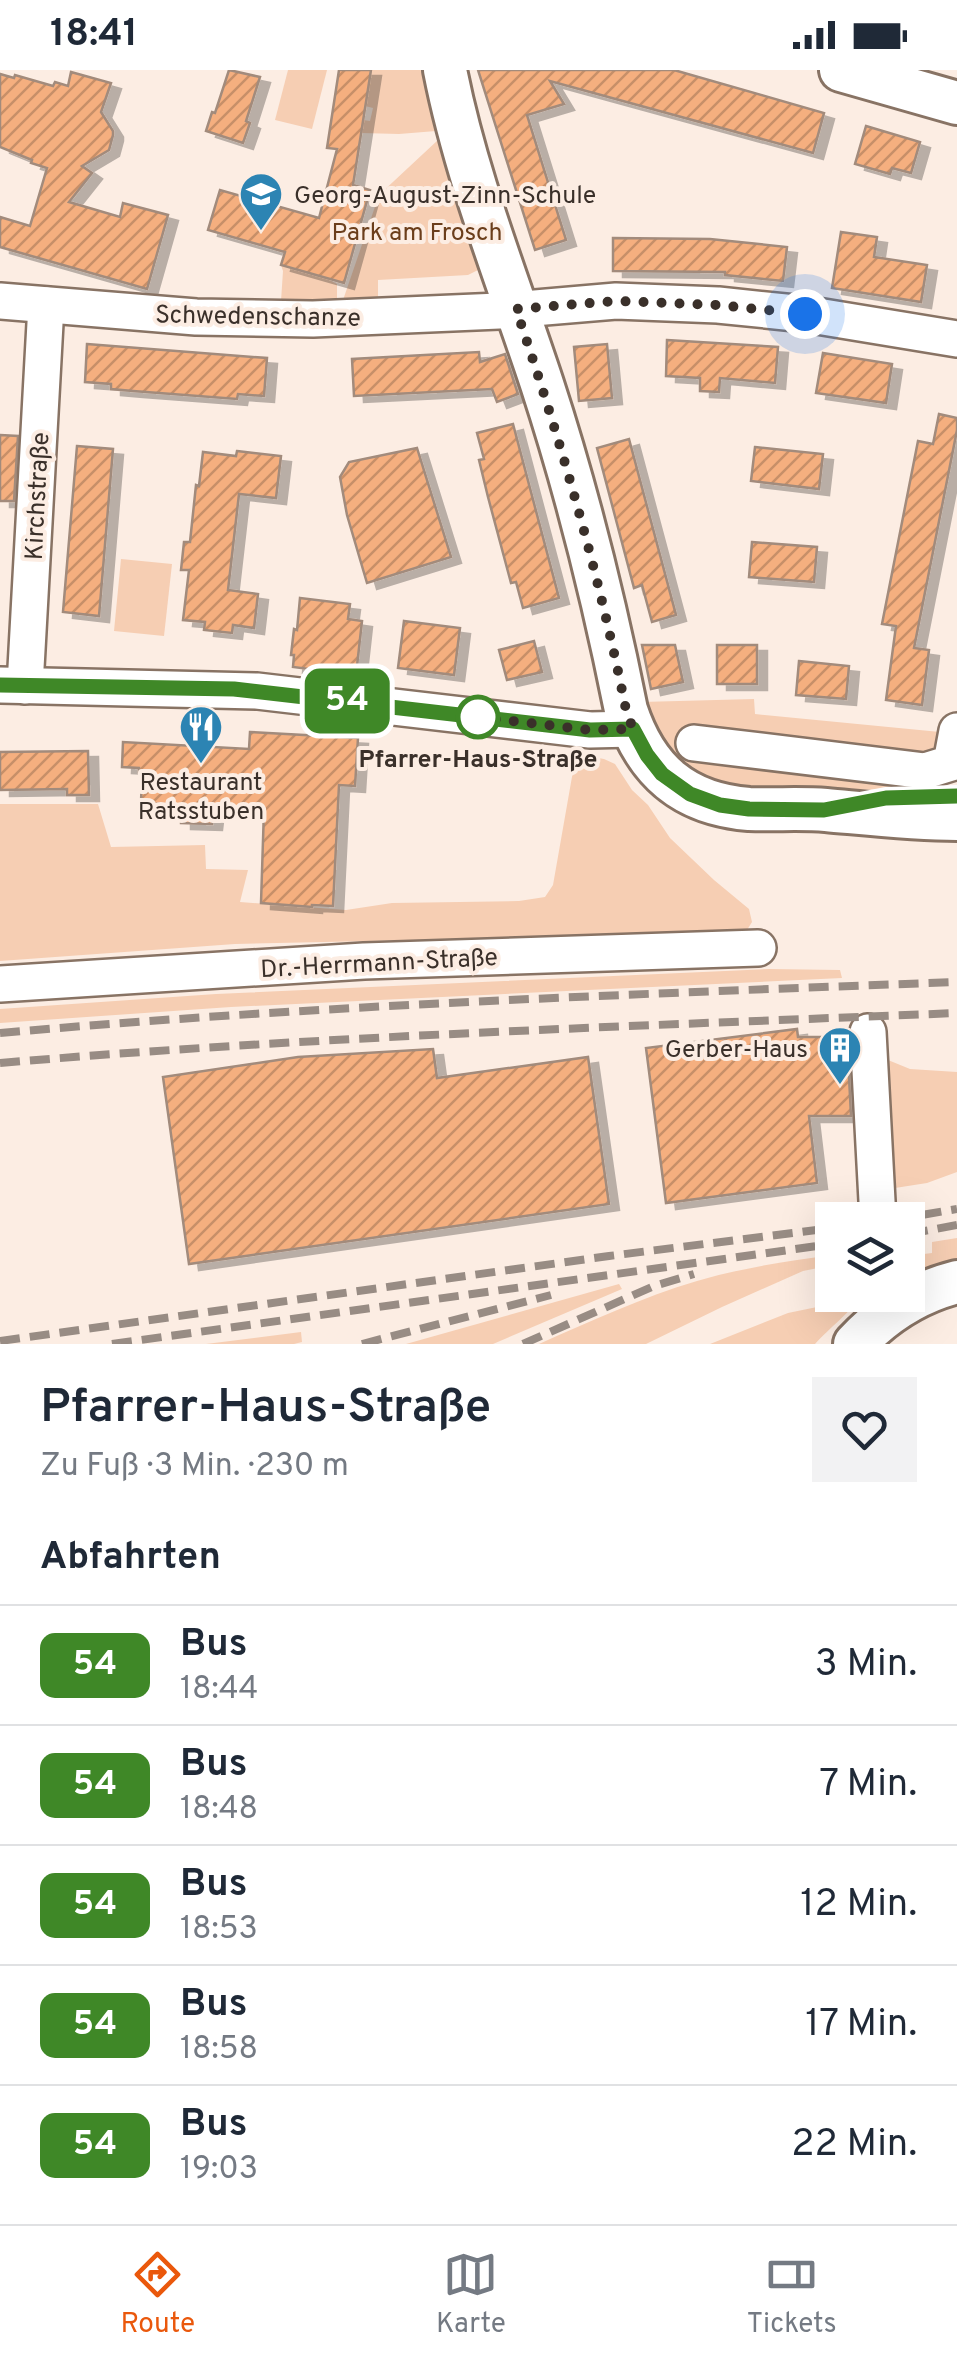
<!DOCTYPE html>
<html lang="de">
<head>
<meta charset="utf-8">
<style>
	:root { --surface:#fff; --page:#f2f2f3; --text:#1f2937; --muted:#747a83; --line:#e0e1e3; --accent:#ea580c }
	body { margin:0; font-family:Overpass,sans-serif; background:var(--page); color:var(--text); height:100vh; display:flex; flex-direction:column; font-size:38px; white-space:nowrap }
	* { box-sizing:border-box; margin:0 }
	p { font-size:32px; color:var(--muted) }
	.icon { flex:none; width:55px; height:55px; fill:none; stroke:currentColor; stroke-width:2; stroke-linecap:round; stroke-linejoin:round }
	.map { position:relative; height:1274px; overflow:hidden }
	.details { display:flex; flex-direction:column; background:var(--surface); flex:1 }
	.details>* { flex:none }
	.badge { padding:0 20px; border-radius:15px; font-size:35px; line-height:65px }
	.controls { position:absolute; left:815px; top:1132px; display:grid; gap:20px }
	.controls a { display:grid; place-items:center; width:110px; height:110px; border-radius:0px; background:var(--surface); box-shadow:0 10px 40px #0002; font-size:50px }
	.you { position:absolute; width:50px; height:50px; margin:-25px; border:8px solid #fff; border-radius:50%; background:#1a73e8; box-shadow:0 0 0 15px #1a73e833 }
	.map>.badge { position:absolute; translate:-50% -50%; box-shadow:0 0 0 5px #fff }
	h2 { padding:0 40px; font-size:38px; line-height:90px }
	.round { display:grid; place-items:center; flex:none; width:105px; height:105px; border-radius:0px; background:var(--page) }
	.summary { display:flex; align-items:center; justify-content:space-between; height:170px; padding:0 40px }
	h1 { font-size:48px; font-weight:600; line-height:75px }
	ul { padding:0; list-style:none }
	li { display:flex; align-items:center; gap:30px; height:120px; padding:0 40px; border-top:2px solid var(--line) }
	li div { flex:1 }
	li b { display:block; font-size:38px }
	li em { font-style:normal }
	li .badge { min-width:110px; font-weight:700; text-align:center }
	.status { display:flex; justify-content:space-between; align-items:center; height:70px; padding:0 50px; background:var(--surface); direction:ltr }
	.status svg { height:28px; fill:currentColor }
	.tabs { display:flex; justify-content:space-around; align-items:center; height:140px; border-top:2px solid var(--line); background:var(--surface); font-size:28px; color:var(--muted) }
	.tabs a { display:grid; justify-items:center; gap:5px }
	.tabs .current { color:var(--accent) }
	.map>svg:first-child { display:block }
	.green { fill:#f6ceb3 }
	.building { fill:url(#building-hatch); stroke:#a28b7c; stroke-width:2.5; filter:url(#shadow) }
	.lines { fill:none; stroke-linecap:round; stroke-linejoin:round }
	.minor-casing { stroke:#887364; stroke-width:40 }
	.major-casing { stroke:#887364; stroke-width:48 }
	.minor { stroke:#fff; stroke-width:35 }
	.major { stroke:#fff; stroke-width:42 }
	.rail { stroke:#988c84; stroke-width:8; stroke-dasharray:20 10; stroke-linecap:butt }
	.line-casing { stroke:#fff; stroke-width:22 }
	.line { stroke:#3f8827; stroke-width:15 }
	.walk { stroke:#3a302a; stroke-width:10; stroke-dasharray:0 18 }
	.stop-dot { fill:#fff; stroke:#3f8827; stroke-width:5 }
	.labels { text-anchor:middle; stroke-width:8; stroke-linejoin:round; paint-order:stroke }
	.poi-label { font-size:25px; fill:#3a302a; stroke:#fcede3; text-anchor:start }
	.park-label { font-size:25px; fill:#6b3e1b; stroke:#fcede3 }
	.street-label { font-size:25px; fill:#3a302a; stroke:#fcede3 }
	.stop-label { font-size:25px; font-weight:bold; fill:#3a302a; stroke:#fcede3 }
</style>
</head>
<body>
<div class="status"><b>18:41</b><svg viewBox="0 0 49 12"><path d="M0 12V9h3v3zM5 12V6h3v6zM10 12V3h3v9zM15 12V0h3v12zM26 1h20v11H26zM47 4h2v5h-2z"/></svg></div>
<div class="map">
<svg width="957" height="1274" viewBox="0 0 957 1274">
	<defs>
		<pattern id="building-hatch" width="6" height="6" patternUnits="userSpaceOnUse" patternTransform="scale(2.5)"><rect width="6" height="6" fill="#f5af7f"/><path d="M-1 1l2-2M0 6l6-6M5 7l2-2" fill="none" stroke="#c78f68"/></pattern>
		<filter id="shadow"><feDropShadow dx="10" dy="6" stdDeviation="0" flood-color="#0004"/></filter>
	</defs>
	<rect width="100%" height="100%" fill="#fcede3"/>
	<g class="green">
		<polygon points="288,0 327,0 312,59 275,50"/>
		<polygon points="371,0 424,0 436,61 399,64 361,63 363,50 370,51 373,38 365,36"/>
		<polygon points="438,70 478,200 468,205 378,210 378,229 342,233 379,125"/>
		<polygon points="281,195 324,207 337,214 337,232 281,231 283,201"/>
		<polygon points="121,489 172,494 164,566 114,561"/>
		<polygon points="754,629 755,644 940,662 938,718 810,721 727,717 683,694 660,671 641,632"/>
		<polygon points="576,684 604,689 615,694 632,720 648,735 670,768 714,810 749,839 752,852 747,860 741,863 235,874 0,891 0,734 98,734 111,777 205,775 206,799 248,800 240,832 346,840 392,833 519,831 545,827 553,815"/>
		<polygon points="769,899 840,900 842,908 231,937 0,953 0,939 216,924"/>
		<polygon points="888,990 910,999 957,1002 957,1102 927,1113 895,1118"/>
		<polygon points="957,1168 957,1196 908,1208 908,1186 932,1183 932,1172"/>
		<path d="M832,1185V1201L831,1198H818L803,1201L722,1237L646,1274H539C591,1251 643,1227 697,1211C741,1198 787,1191 832,1185Z"/>
		<polygon points="619,1214 622,1219 493,1274 406,1274"/>
		<path d="M837,1225H860C854,1240 828,1259 815,1274H710L788,1243L817,1237L836,1230Z"/>
		<polygon points="301,1262 302,1272 294,1274 206,1274"/>
	</g>
	<g class="building">
		<polygon points="229,0 260,7 246,51 250,53 243,73 206,61 212,42 215,43"/>
		<polygon points="339,0 371,0 353,115 370,120 344,213 281,195 285,182 208,160 220,120 319,148 337,79 327,78"/>
		<polygon points="478,0 674,0 824,43 813,83 550,11 564,34 527,45 566,170 535,180"/>
		<polygon points="71,2 111,13 101,42 113,61 113,65 109,80 82,96 92,103 69,132 120,147 123,133 168,145 147,219 0,177 0,147 30,156 47,98 31,93 32,90 0,77 0,4 14,8 15,5 53,16 55,12 68,16"/>
		<polygon points="866,56 920,72 911,103 892,98 890,104 855,94"/>
		<polygon points="841,162 877,167 874,187 927,195 921,232 832,218"/>
		<polygon points="613,168 710,169 787,177 783,211 725,205 725,202 613,201"/>
		<polygon points="667,270 778,277 775,313 720,308 719,322 700,321 700,308 666,306"/>
		<polygon points="87,274 267,288 264,326 238,324 237,329 133,321 111,319 111,314 85,312"/>
		<polygon points="607,274 612,328 579,331 574,277"/>
		<polygon points="479,282 480,292 505,284 518,324 497,332 492,319 354,326 352,289"/>
		<polygon points="823,283 892,294 886,333 816,323"/>
		<polygon points="939,344 957,348 957,360 914,578 929,580 922,635 886,630 896,556 882,554 918,371 933,374"/>
		<polygon points="513,354 559,528 523,538 516,512 511,513 488,427 479,390 484,389 477,363"/>
		<polygon points="0,365 18,366 14,431 0,431"/>
		<polygon points="629,369 676,545 652,552 642,515 634,518 597,378"/>
		<polygon points="77,376 113,379 99,546 63,542"/>
		<polygon points="755,377 823,384 819,419 751,411"/>
		<polygon points="417,378 451,487 367,513 347,445 340,407 349,392"/>
		<polygon points="237,381 281,386 276,428 239,424 228,520 258,524 254,558 233,555 232,563 204,560 205,552 183,550 189,500 181,500 184,472 190,472 196,415 199,416 203,382 236,386"/>
		<polygon points="752,472 817,477 814,512 749,507"/>
		<polygon points="300,528 350,534 348,549 362,551 356,605 293,597 294,585 291,585 294,559 297,560"/>
		<polygon points="404,551 460,558 454,605 398,598"/>
		<polygon points="534,571 542,602 507,610 499,580"/>
		<polygon points="642,575 675,575 683,612 651,619"/>
		<rect x="717" y="575" width="40" height="39"/>
		<polygon points="799,591 849,596 846,629 796,625"/>
		<polygon points="250,662 358,668 355,716 339,715 333,836 312,835 312,837 261,833 264,739 214,737 212,754 181,753 181,735 141,733 142,702 139,702 139,698 122,697 123,672 249,679"/>
		<polygon points="88,681 89,725 67,725 67,719 0,720 0,682"/>
		<polygon points="797,959 798,967 847,967 851,1046 809,1046 817,1113 666,1133 646,978"/>
		<polygon points="433,979 437,1008 588,987 609,1134 189,1194 163,1007 298,987"/>
	</g>
	<g class="lines">
		<g class="minor-casing">
			<g id="minor">
				<polyline points="0,231 196,247 313,249 499,241 616,231 718,235 805,244 957,269"/>
				<polyline points="0,615 257,621 590,660 633,659"/>
				<polyline points="25,616 46,235"/>
				<polyline points="694,673 925,701 951,693 957,661"/>
				<polyline points="0,914 364,891 758,878"/>
				<polyline points="868,962 878,1150"/>
			</g>
		</g>
		<g class="major-casing">
			<g id="major">
				<path d="M445,0C466,107 508,211 542,314C577,421 604,530 626,640C646,701 684,734 749,739C775,740 801,738 826,740C870,744 913,749 957,749"/>
				<polyline points="841,0 957,33"/>
				<path d="M855,1274C883,1244 917,1222 957,1212"/>
			</g>
		</g>
		<use href="#minor" class="minor"/>
		<use href="#major" class="major"/>
		<g class="rail">
			<path d="M0,963C318,935 638,924 957,912"/>
			<path d="M0,993C318,966 638,956 957,943"/>
			<polyline points="892,1150 957,1139"/>
			<polyline points="908,1164 957,1155"/>
			<polyline points="0,1271 609,1186 832,1158"/>
			<polyline points="112,1274 832,1174"/>
			<polyline points="362,1274 551,1225"/>
			<polyline points="523,1274 654,1216 694,1204"/>
		</g>
	</g>
	<g class="lines">
		<g class="line-casing">
			<polyline id="line" points="0,615 234,619 590,660 633,659 647,685 662,704 690,724 720,735 749,739 824,740 886,728 957,726"/>
		</g>
		<use href="#line" class="line"/>
		<path class="walk" d="M478,647L590,660L633,659L626,640C599,504 561,371 516,239L616,231L718,235L805,244"/>
	</g>
	<defs>
		<g id="school-pin" transform="scale(2.25)"><path d="M0 17L-7.5 6A9.5 9.5 0 1 1 7.5 6Z" fill="#2c84b3" stroke="#fcede3"/><path d="M0-5L7-2L0 1L-7-2ZM-4 1L0 2.5L4 1V4Q0 6-4 4Z" fill="#fff"/></g>
		<g id="restaurant-pin" transform="scale(2.25)"><path d="M0 17L-7.5 6A9.5 9.5 0 1 1 7.5 6Z" fill="#2c84b3" stroke="#fcede3"/><path d="M-5-6h1v4h1v-4h1v4h1v-4h1v5L-1.5 .5V6h-2V.5L-5-1ZM5-6V6H3V1.5H1.5Q1.5-4 5-6Z" fill="#fff"/></g>
		<g id="building-pin" transform="scale(2.25)"><path d="M0 17L-7.5 6A9.5 9.5 0 1 1 7.5 6Z" fill="#2c84b3" stroke="#fcede3"/><path d="M-4-6H4V6H1V3H-1V6H-4ZM-2.5-4.3h1.7v1.8h-1.7ZM.8-4.3h1.7v1.8H.8ZM-2.5-1h1.7V.8h-1.7ZM.8-1h1.7V.8H.8Z" fill="#fff"/></g>
	</defs>
	<g fill-rule="evenodd">
		<use href="#school-pin" x="261" y="124"/>
		<use href="#restaurant-pin" x="201" y="657"/>
		<use href="#building-pin" x="840" y="978"/>
	</g>
	<circle class="stop-dot" cx="478" cy="647" r="20"/>
	<g class="labels">
		<g class="poi-label">
			<text x="294" y="133">Georg-August-Zinn-Schule</text>
			<text x="201" y="720" text-anchor="middle">Restaurant<tspan x="201" dy="29">Ratsstuben</tspan></text>
			<text x="808" y="987" text-anchor="end">Gerber-Haus</text>
		</g>
		<g class="park-label">
			<text x="417" y="170">Park am Frosch</text>
		</g>
		<g class="street-label">
			<text transform="translate(258 245) rotate(1)" y="9">Schwedenschanze</text>
			<text transform="translate(36 426) rotate(-87)" y="9">Kirchstraße</text>
			<text transform="translate(379 892) rotate(-3)" y="9">Dr.-Herrmann-Straße</text>
		</g>
		<g class="stop-label">
			<text x="478" y="697">Pfarrer-Haus-Straße</text>
		</g>
	</g>
</svg>
<div class="controls">
<a><svg class="icon" aria-label="layers" viewBox="0 0 24 24"><path d="M12 4l9 5-9 5-9-5zM3 14l9 5 9-5"/></svg></a>
</div>
<div class="you" style="left:805px;top:244px"></div>
<b class="badge" style="left:347px;top:631px;background:#3f8827;color:#fff">54</b>
</div>
<section class="details">
<div class="summary"><div><h1>Pfarrer-Haus-Straße</h1><p>Zu Fuß · 3 Min. · 230 m</p></div><a class="round"><svg class="icon" aria-label="heart" viewBox="0 0 24 24"><path d="M12 20l-8-8c-3-5 5-10 8-4 3-6 11-1 8 4z"/></svg></a></div>
<h2>Abfahrten</h2>
<ul>
<li><span class="badge" style="background:#3f8827;color:#fff">54</span><div><b>Bus</b><p>18:44</p></div><em>3 Min.</em></li>
<li><span class="badge" style="background:#3f8827;color:#fff">54</span><div><b>Bus</b><p>18:48</p></div><em>7 Min.</em></li>
<li><span class="badge" style="background:#3f8827;color:#fff">54</span><div><b>Bus</b><p>18:53</p></div><em>12 Min.</em></li>
<li><span class="badge" style="background:#3f8827;color:#fff">54</span><div><b>Bus</b><p>18:58</p></div><em>17 Min.</em></li>
<li><span class="badge" style="background:#3f8827;color:#fff">54</span><div><b>Bus</b><p>19:03</p></div><em>22 Min.</em></li>
</ul>
</section>
<nav class="tabs">
<a class="current"><svg class="icon" aria-label="directions" viewBox="0 0 24 24"><path d="M12 3l9 9-9 9-9-9zM9 14v-3h6M13 9l2 2-2 2"/></svg>Route</a>
<a><svg class="icon" aria-label="map" viewBox="0 0 24 24"><path d="M3 6l6-2 6 2 6-2v14l-6 2-6-2-6 2zM9 4v14M15 6v14"/></svg>Karte</a>
<a><svg class="icon" aria-label="tickets" viewBox="0 0 24 24"><path d="M3 7h18v10H3zM15 7v10"/></svg>Tickets</a>
</nav>
</body>
</html>
